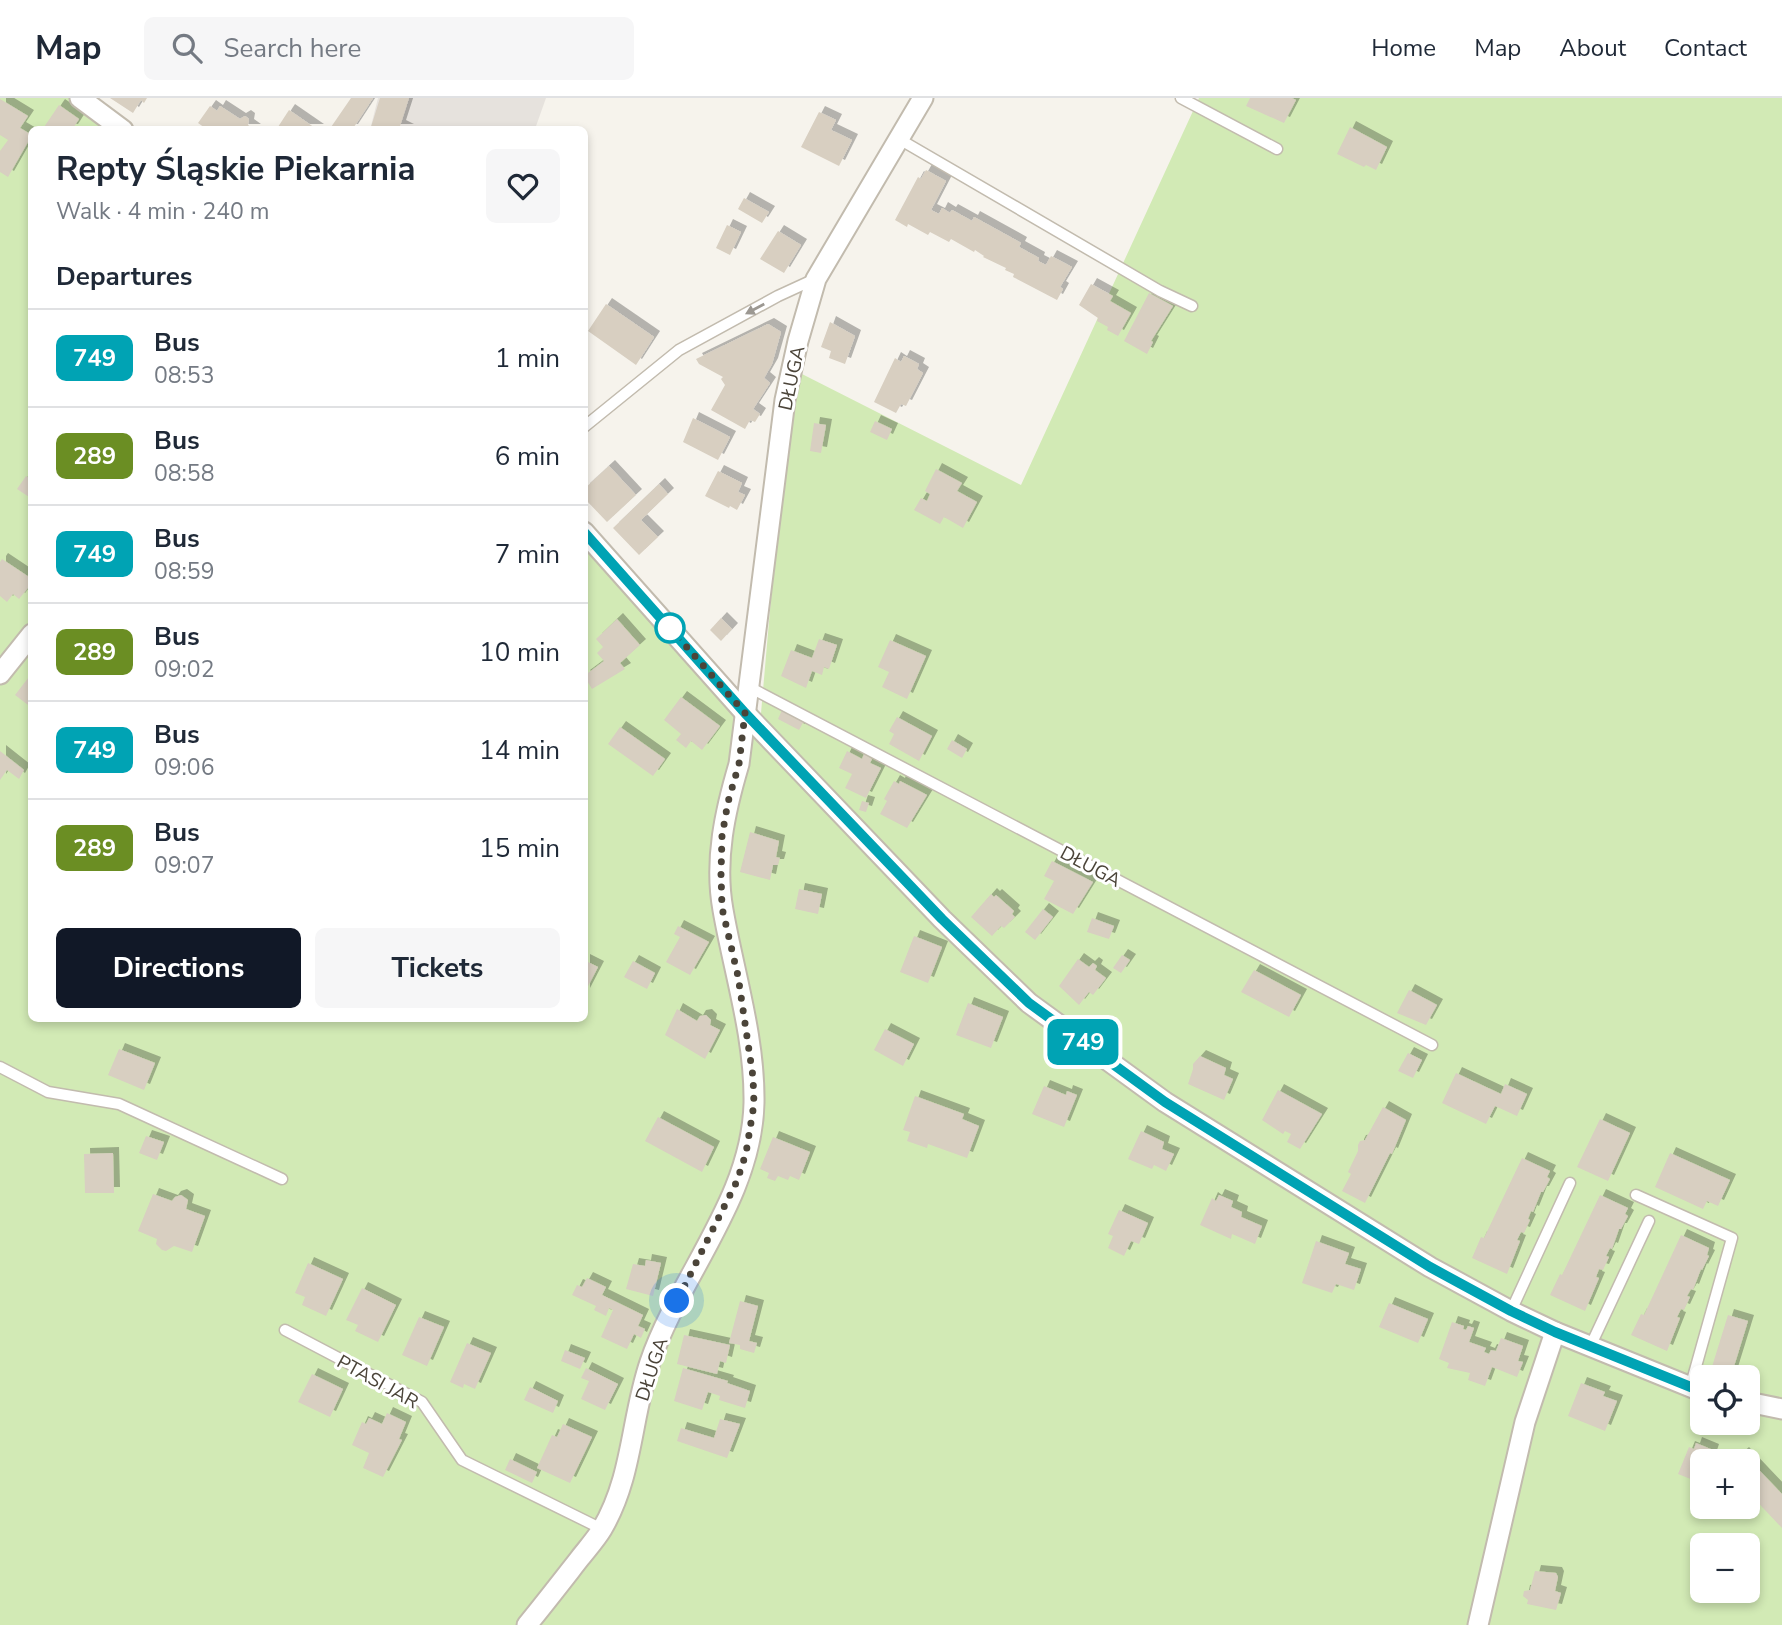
<!DOCTYPE html>
<html lang="en">
<head>
<meta charset="utf-8">
<style>
	:root { --surface:#fff; --page:#f6f6f7; --text:#1f2937; --muted:#747a83; --line:#e0e1e3; --accent:#111827 }
	body { margin:0; font-family:"Nunito Sans",sans-serif; background:var(--page); color:var(--text); height:100vh; display:flex; flex-direction:column; font-size:26px; white-space:nowrap }
	* { box-sizing:border-box; margin:0 }
	p { font-size:23px; color:var(--muted) }
	.icon { flex:none; width:38px; height:38px; fill:none; stroke:currentColor; stroke-width:2; stroke-linecap:round; stroke-linejoin:round }
	.map { position:relative; flex:1; overflow:hidden }
	.side { position:absolute; left:28px; top:28px; width:560px; height:896px; display:flex; flex-direction:column; background:var(--surface); border-radius:10px; box-shadow:0 4px 10px #0003 }
	.side>* { flex:none }
	.badge { padding:0 14px; border-radius:10px; font-size:24px; line-height:46px }
	.buttons { position:absolute; left:1690px; top:1267px; display:grid; gap:14px }
	.buttons a { display:grid; place-items:center; width:70px; height:70px; border-radius:10px; background:var(--surface); box-shadow:0 4px 10px #0003; font-size:35px }
	.you { position:absolute; width:35px; height:35px; margin:-18px; border:5px solid #fff; border-radius:50%; background:#1a73e8; box-shadow:0 0 0 10px #1a73e833 }
	.map>.badge { position:absolute; translate:-50% -50%; box-shadow:0 0 0 4px #fff }
	h2 { padding:0 28px; font-size:26px; line-height:63px }
	.round { display:grid; place-items:center; flex:none; width:74px; height:74px; border-radius:10px; background:var(--page) }
	.head { display:flex; align-items:center; justify-content:space-between; height:119px; padding:0 28px }
	h1 { font-size:33px; font-weight:700; line-height:52px }
	.primary-button { display:flex; gap:14px; margin-top:auto; padding:14px 28px }
	.primary-button a { flex:1; height:80px; border-radius:10px; background:var(--accent); color:#fff; font-size:28px; font-weight:700; line-height:80px; text-align:center }
	.primary-button a+a { background:var(--page); color:var(--text) }
	ul { padding:0; list-style:none }
	li { display:flex; align-items:center; gap:21px; height:98px; padding:0 28px; border-top:2px solid var(--line) }
	li div { flex:1 }
	li b { display:block; font-size:26px }
	li em { font-style:normal }
	li .badge { min-width:77px; font-weight:700; text-align:center }
	header { display:flex; align-items:center; gap:42px; box-sizing:border-box; height:98px; padding:0 35px; background:var(--surface); border-bottom:2px solid var(--line) }
	header strong { font-size:33px }
	nav { display:flex; gap:38px; margin-inline-start:auto; font-size:24px }
	.search { width:490px; height:63px; background:var(--page); display:flex; align-items:center; gap:18px; box-sizing:border-box; padding:0 24px; border-radius:10px; color:var(--muted); font-size:26px }
	.map>svg:first-child { display:block }
	.industrial { fill:#e6e2dd }
	.green { fill:#d2eab5; fill-rule:evenodd }
	.building { fill:#d8cfc1; filter:url(#shadow) }
	.lines { fill:none; stroke-linecap:round; stroke-linejoin:round }
	.lane-casing { stroke:#c2bbae; stroke-width:13 }
	.street-casing { stroke:#c2bbae; stroke-width:23 }
	.lane { stroke:#fff; stroke-width:10 }
	.street { stroke:#fff; stroke-width:19 }
	.oneway { fill:#9c9892 }
	.line-casing { stroke:#fff; stroke-width:16 }
	.line { stroke:#00a3b4; stroke-width:10 }
	.walk { stroke:#4b4439; stroke-width:7; stroke-dasharray:0 12.6 }
	.stop-dot { fill:#fff; stroke:#00a3b4; stroke-width:3.5 }
	.labels { text-anchor:middle; stroke-width:6; stroke-linejoin:round; paint-order:stroke }
	.street-label { font-size:19px; fill:#4b4439; stroke:#fff }
</style>
</head>
<body>
<header>
<strong>Map</strong>
<div class="search"><svg class="icon" aria-label="search" viewBox="0 0 24 24"><circle cx="10" cy="10" r="6"/><path d="M15 15l6 6"/></svg>Search here</div>
<nav><a>Home</a><a>Map</a><a>About</a><a>Contact</a></nav>
</header>
<div class="map">
<svg width="1782" height="1527" viewBox="0 0 1782 1527">
	<defs>
		<filter id="shadow"><feDropShadow dx="6" dy="-6" stdDeviation="0" flood-color="#0004"/></filter>
	</defs>
	<rect width="100%" height="100%" fill="#f6f3ec"/>
	<polygon class="industrial" points="378,0 546,0 535,31 370,32"/>
	<path class="green" d="M0,0H80L120,31L32,32V920H584L585,449L759,638L784,352L800,275L1021,387L1199,0H1782V1527H0ZM1703,1279H1748V1325H1703ZM1703,1363H1748V1409H1703ZM1703,1447H1748V1493H1703Z"/>
	<g class="building">
		<polygon points="110,0 147,0 144,5 141,2 133,15"/>
		<polygon points="351,0 373,0 352,32 329,32"/>
		<polygon points="380,0 409,0 400,28 408,32 376,32 371,29"/>
		<polygon points="1250,0 1292,0 1296,2 1284,25 1246,8"/>
		<polygon points="0,1 28,18 20,30 32,37 8,79 0,74 0,53 8,42 0,37"/>
		<polygon points="59,7 79,21 72,32 42,32"/>
		<polygon points="210,8 217,13 220,8 240,21 245,18 249,21 248,27 255,32 208,32 198,25"/>
		<polygon points="289,12 318,32 276,32"/>
		<polygon points="819,14 836,22 831,32 852,42 839,68 801,49"/>
		<polygon points="1350,29 1387,49 1376,72 1366,67 1364,69 1337,56"/>
		<polygon points="926,72 946,83 931,112 939,116 942,110 950,115 952,112 972,123 974,119 1021,145 1019,149 1039,160 1038,163 1046,167 1051,158 1072,169 1060,189 1063,191 1057,202 1013,179 1014,176 1005,172 1006,170 983,159 984,158 975,152 974,154 951,141 949,144 930,134 928,137 908,126 907,129 895,122 918,79 921,81"/>
		<polygon points="744,100 769,114 762,125 738,111"/>
		<polygon points="727,127 741,134 730,157 716,150"/>
		<polygon points="778,133 801,147 784,175 760,161"/>
		<polygon points="1091,186 1113,198 1110,203 1131,215 1118,238 1107,232 1108,229 1097,223 1098,220 1079,207"/>
		<polygon points="1149,195 1173,208 1151,243 1153,244 1147,256 1124,243"/>
		<polygon points="606,206 654,239 636,267 588,233"/>
		<polygon points="830,224 855,238 845,266 829,260 831,253 821,249"/>
		<polygon points="768,226 781,234 772,266 764,280 770,285 753,311 760,316 755,324 750,322 745,331 711,312 725,287 721,281 723,279 699,266 696,261"/>
		<polygon points="904,258 919,266 917,271 923,275 906,308 901,306 896,315 874,304 895,260 901,264"/>
		<polygon points="693,320 730,339 718,362 683,344"/>
		<polygon points="875,323 892,331 887,342 870,334"/>
		<polygon points="814,325 826,327 821,355 810,353"/>
		<polygon points="609,368 636,397 607,424 584,400 584,391"/>
		<polygon points="936,371 962,385 957,393 977,404 963,430 944,419 940,426 914,412 921,400 927,403 930,396 925,393"/>
		<polygon points="718,373 742,385 738,394 745,397 737,412 730,408 729,410 705,398"/>
		<polygon points="26,378 32,382 32,401 17,391"/>
		<polygon points="659,386 668,396 641,422 658,439 639,457 613,430"/>
		<polygon points="2,461 32,481 32,485 19,501 13,496 7,504 0,498 0,464"/>
		<polygon points="721,520 732,531 721,543 710,532"/>
		<polygon points="617,521 640,547 620,565 625,571 592,591 584,578 604,563 597,555 603,549 596,541"/>
		<polygon points="819,541 837,547 829,571 824,569 822,577 812,573 806,590 781,578 791,552 812,560"/>
		<polygon points="890,542 926,558 907,601 882,589 889,574 878,569"/>
		<polygon points="32,575 32,610 15,597"/>
		<polygon points="681,599 720,628 702,652 691,643 686,650 676,642 681,636 664,622"/>
		<polygon points="782,612 804,623 799,632 778,621"/>
		<polygon points="897,619 932,638 919,663 889,646 894,636 889,633"/>
		<polygon points="620,629 665,661 653,678 608,646"/>
		<polygon points="952,642 967,651 962,660 947,651"/>
		<polygon points="0,653 24,672 19,681 7,672 0,682"/>
		<polygon points="847,653 862,661 864,656 872,661 870,665 881,670 866,700 845,690 852,676 839,670"/>
		<polygon points="894,683 899,686 900,683 927,697 907,730 880,716 887,703 884,701"/>
		<polygon points="862,703 869,705 866,714 859,712"/>
		<polygon points="750,734 779,743 776,759 780,760 778,767 773,767 770,782 740,774"/>
		<polygon points="1052,763 1093,784 1073,816 1044,801 1054,783 1044,778"/>
		<polygon points="799,791 822,796 818,816 795,811"/>
		<polygon points="991,796 994,799 996,797 1014,813 1012,816 1015,819 1004,830 1001,828 992,838 971,819"/>
		<polygon points="1043,811 1053,819 1035,842 1025,834"/>
		<polygon points="1092,820 1114,828 1109,841 1087,834"/>
		<polygon points="678,828 709,844 690,877 666,864 680,839 674,836"/>
		<polygon points="914,838 942,849 928,885 900,874"/>
		<polygon points="1122,857 1130,862 1121,875 1113,870"/>
		<polygon points="1078,861 1089,869 1093,865 1097,868 1095,872 1106,880 1093,897 1089,894 1079,907 1059,888"/>
		<polygon points="584,862 598,869 584,896"/>
		<polygon points="633,863 655,875 647,891 624,879"/>
		<polygon points="1254,872 1301,897 1289,919 1241,894"/>
		<polygon points="1409,892 1437,907 1426,927 1397,915"/>
		<polygon points="968,905 1003,919 991,950 956,937"/>
		<polygon points="677,911 697,923 700,918 706,917 711,922 710,927 720,932 705,961 665,937"/>
		<polygon points="885,931 914,946 903,968 874,952"/>
		<polygon points="119,951 155,965 144,992 108,977"/>
		<polygon points="1408,955 1422,962 1413,980 1398,973"/>
		<polygon points="1200,958 1226,970 1224,977 1233,981 1224,1002 1188,986 1193,971 1193,966"/>
		<polygon points="1456,975 1501,996 1505,986 1527,996 1517,1018 1495,1008 1486,1026 1442,1005"/>
		<polygon points="1044,988 1066,997 1067,993 1077,997 1064,1029 1032,1016"/>
		<polygon points="1278,992 1322,1016 1300,1051 1287,1044 1291,1036 1285,1033 1283,1036 1262,1022"/>
		<polygon points="915,998 964,1016 962,1021 979,1028 967,1060 928,1046 927,1050 907,1043 910,1034 903,1032"/>
		<polygon points="1383,1009 1406,1022 1392,1056 1390,1055 1365,1105 1342,1093 1351,1076 1348,1074 1358,1053 1358,1047 1360,1043 1365,1042"/>
		<polygon points="658,1019 714,1049 702,1074 645,1043"/>
		<polygon points="1600,1021 1630,1035 1608,1083 1577,1069"/>
		<polygon points="1141,1033 1164,1044 1162,1051 1174,1056 1166,1073 1154,1067 1152,1071 1128,1061"/>
		<polygon points="146,1038 164,1044 157,1062 139,1055"/>
		<polygon points="773,1039 810,1054 799,1082 790,1078 788,1082 778,1078 775,1083 767,1080 769,1075 760,1071"/>
		<polygon points="113,1055 114,1095 85,1095 84,1056"/>
		<polygon points="1670,1055 1730,1082 1718,1108 1707,1103 1703,1111 1655,1089"/>
		<polygon points="1522,1060 1550,1073 1547,1079 1550,1081 1543,1094 1541,1094 1533,1114 1531,1113 1528,1121 1530,1122 1524,1135 1521,1134 1517,1142 1520,1143 1507,1176 1472,1160 1481,1139 1484,1140"/>
		<polygon points="153,1096 172,1103 175,1099 181,1097 188,1102 186,1111 205,1118 192,1154 174,1148 166,1153 162,1152 156,1146 157,1141 138,1133"/>
		<polygon points="1219,1097 1233,1103 1231,1109 1242,1114 1241,1119 1262,1128 1255,1146 1232,1136 1231,1141 1200,1127 1212,1100 1216,1103"/>
		<polygon points="1600,1097 1628,1110 1625,1116 1628,1118 1621,1131 1619,1131 1612,1151 1610,1150 1606,1158 1609,1159 1603,1172 1599,1171 1596,1179 1599,1180 1585,1213 1550,1197 1560,1176 1562,1177"/>
		<polygon points="1119,1112 1148,1125 1139,1146 1131,1143 1124,1158 1108,1150 1113,1138 1108,1136"/>
		<polygon points="1681,1137 1709,1150 1707,1157 1709,1158 1702,1172 1701,1171 1693,1192 1691,1191 1687,1198 1690,1199 1684,1212 1681,1211 1677,1219 1680,1220 1667,1253 1631,1237 1641,1216 1644,1217"/>
		<polygon points="1316,1143 1349,1155 1345,1166 1361,1171 1354,1192 1336,1186 1332,1195 1302,1185"/>
		<polygon points="646,1162 661,1165 653,1198 626,1191 633,1166 645,1168"/>
		<polygon points="308,1165 343,1181 326,1218 302,1207 305,1199 295,1195"/>
		<polygon points="587,1180 606,1189 602,1197 643,1217 638,1228 645,1231 641,1240 634,1236 627,1251 601,1239 613,1212 609,1210 606,1218 594,1212 596,1208 572,1197 577,1187 582,1189"/>
		<polygon points="362,1190 396,1207 378,1244 355,1233 358,1227 346,1222"/>
		<polygon points="740,1203 758,1208 749,1243 757,1245 754,1255 740,1251 740,1247 729,1245"/>
		<polygon points="1389,1205 1428,1221 1418,1245 1379,1229"/>
		<polygon points="1728,1217 1748,1223 1731,1278 1711,1272"/>
		<polygon points="419,1219 444,1229 427,1268 402,1257"/>
		<polygon points="1452,1224 1464,1228 1463,1231 1466,1232 1468,1228 1474,1230 1469,1244 1486,1250 1484,1254 1489,1256 1491,1252 1496,1253 1501,1240 1523,1248 1518,1263 1523,1264 1517,1279 1492,1269 1485,1288 1468,1282 1470,1275 1447,1270 1449,1265 1439,1261"/>
		<polygon points="684,1237 730,1247 726,1265 720,1263 717,1276 677,1266"/>
		<polygon points="467,1245 491,1255 475,1291 464,1286 463,1290 450,1284"/>
		<polygon points="565,1252 585,1260 580,1271 561,1263"/>
		<polygon points="586,1270 618,1286 605,1312 581,1301 589,1283 581,1280"/>
		<polygon points="683,1270 728,1283 727,1285 750,1293 745,1310 719,1302 720,1298 708,1294 702,1312 674,1303"/>
		<polygon points="312,1276 343,1291 330,1319 298,1304"/>
		<polygon points="1581,1285 1605,1294 1603,1298 1617,1303 1605,1333 1568,1318"/>
		<polygon points="530,1289 558,1303 553,1315 524,1302"/>
		<polygon points="387,1315 406,1324 399,1341 402,1342 383,1379 363,1370 369,1355 352,1347 362,1324 366,1326 369,1320 382,1326"/>
		<polygon points="720,1321 740,1326 727,1360 677,1343 681,1330 714,1340"/>
		<polygon points="563,1326 592,1339 570,1385 537,1370 552,1337 557,1339"/>
		<polygon points="1696,1345 1713,1352 1711,1358 1715,1360 1714,1363 1703,1363 1703,1386 1678,1376 1689,1349 1694,1351"/>
		<polygon points="1743,1355 1782,1396 1782,1430 1748,1394 1748,1363 1734,1363"/>
		<polygon points="510,1361 537,1374 532,1385 505,1372"/>
		<polygon points="1535,1473 1556,1475 1558,1479 1555,1493 1561,1495 1556,1512 1527,1506 1528,1502 1523,1498 1524,1493 1530,1492"/>
	</g>
	<g class="lines">
		<g class="lane-casing">
			<g id="lane">
				<polyline points="1181,0 1277,51"/>
				<polyline points="899,41 1160,193 1192,208"/>
				<polyline points="584,329 679,252 778,198 815,181"/>
				<polyline points="749,589 1432,947"/>
				<polyline points="0,969 48,994 119,1006 282,1081"/>
				<polyline points="1636,1097 1732,1140 1690,1290"/>
				<polyline points="1511,1213 1570,1085"/>
				<polyline points="285,1232 422,1304 462,1362 602,1431"/>
				<polyline points="1590,1249 1649,1123"/>
			</g>
		</g>
		<g class="street-casing">
			<g id="street">
				<polyline points="80,0 123,32"/>
				<polyline points="584,434 745,615 942,821 1029,905 1165,1004 1430,1169 1511,1213 1555,1234 1703,1294"/>
				<polyline points="0,576 32,536"/>
				<polyline points="1748,1304 1782,1311"/>
				<path d="M527,1527C545,1505 562,1483 580,1460C587,1451 596,1441 602,1431C633,1379 631,1319 650,1264C680,1177 752,1100 754,1005C755,939 734,875 723,812C714,762 725,713 739,666L785,302L798,243L816,181L923,0"/>
				<polyline points="1478,1527 1525,1324 1555,1234"/>
			</g>
		</g>
		<use href="#lane" class="lane"/>
		<use href="#street" class="street"/>
	</g>
	<defs><path id="oneway-solid" d="M-6-.8H1V-3.2L6.5 0L1 3.2V.8H-6Z" transform="scale(1.75)"/></defs>
	<use class="oneway" href="#oneway-solid" transform="translate(755 211) rotate(152)"/>
	<g class="lines">
		<g class="line-casing">
			<polyline id="line" points="584,434 745,615 942,821 1029,905 1165,1004 1430,1169 1511,1213 1555,1234 1703,1294"/>
		</g>
		<use href="#line" class="line"/>
		<polyline class="walk" points="670,530 745,615 739,666 728,704 722,738 721,776 722,810 738,878 753,979 754,1006 746,1055 737,1083 677,1203"/>
	</g>
	<circle class="stop-dot" cx="670" cy="530" r="14"/>
	<g class="labels">
		<g class="street-label">
			<text transform="translate(791 280) rotate(-78)" y="7">DŁUGA</text>
			<text transform="translate(1091 768) rotate(28)" y="7">DŁUGA</text>
			<text transform="translate(651 1271) rotate(-72)" y="7">DŁUGA</text>
			<text transform="translate(378 1283) rotate(29)" y="7">PTASI JAR</text>
		</g>
	</g>
</svg>
<div class="buttons">
<a><svg class="icon" aria-label="locate" viewBox="0 0 24 24"><circle cx="12" cy="12" r="6"/><path d="M12 2v4M12 18v4M2 12h4M18 12h4"/></svg></a>
<a>+</a>
<a>−</a>
</div>
<div class="you" style="left:677px;top:1203px"></div>
<b class="badge" style="left:1083px;top:944px;background:#00a3b4;color:#fff">749</b>
<section class="side">
<div class="head"><div><h1>Repty Śląskie Piekarnia</h1><p>Walk · 4 min · 240 m</p></div><a class="round"><svg class="icon" aria-label="heart" viewBox="0 0 24 24"><path d="M12 20l-8-8c-3-5 5-10 8-4 3-6 11-1 8 4z"/></svg></a></div>
<h2>Departures</h2>
<ul>
<li><span class="badge" style="background:#00a3b4;color:#fff">749</span><div><b>Bus</b><p>08:53</p></div><em>1 min</em></li>
<li><span class="badge" style="background:#6b8e23;color:#fff">289</span><div><b>Bus</b><p>08:58</p></div><em>6 min</em></li>
<li><span class="badge" style="background:#00a3b4;color:#fff">749</span><div><b>Bus</b><p>08:59</p></div><em>7 min</em></li>
<li><span class="badge" style="background:#6b8e23;color:#fff">289</span><div><b>Bus</b><p>09:02</p></div><em>10 min</em></li>
<li><span class="badge" style="background:#00a3b4;color:#fff">749</span><div><b>Bus</b><p>09:06</p></div><em>14 min</em></li>
<li><span class="badge" style="background:#6b8e23;color:#fff">289</span><div><b>Bus</b><p>09:07</p></div><em>15 min</em></li>
</ul>
<div class="primary-button"><a>Directions</a><a>Tickets</a></div>
</section>
</div>
</body>
</html>
